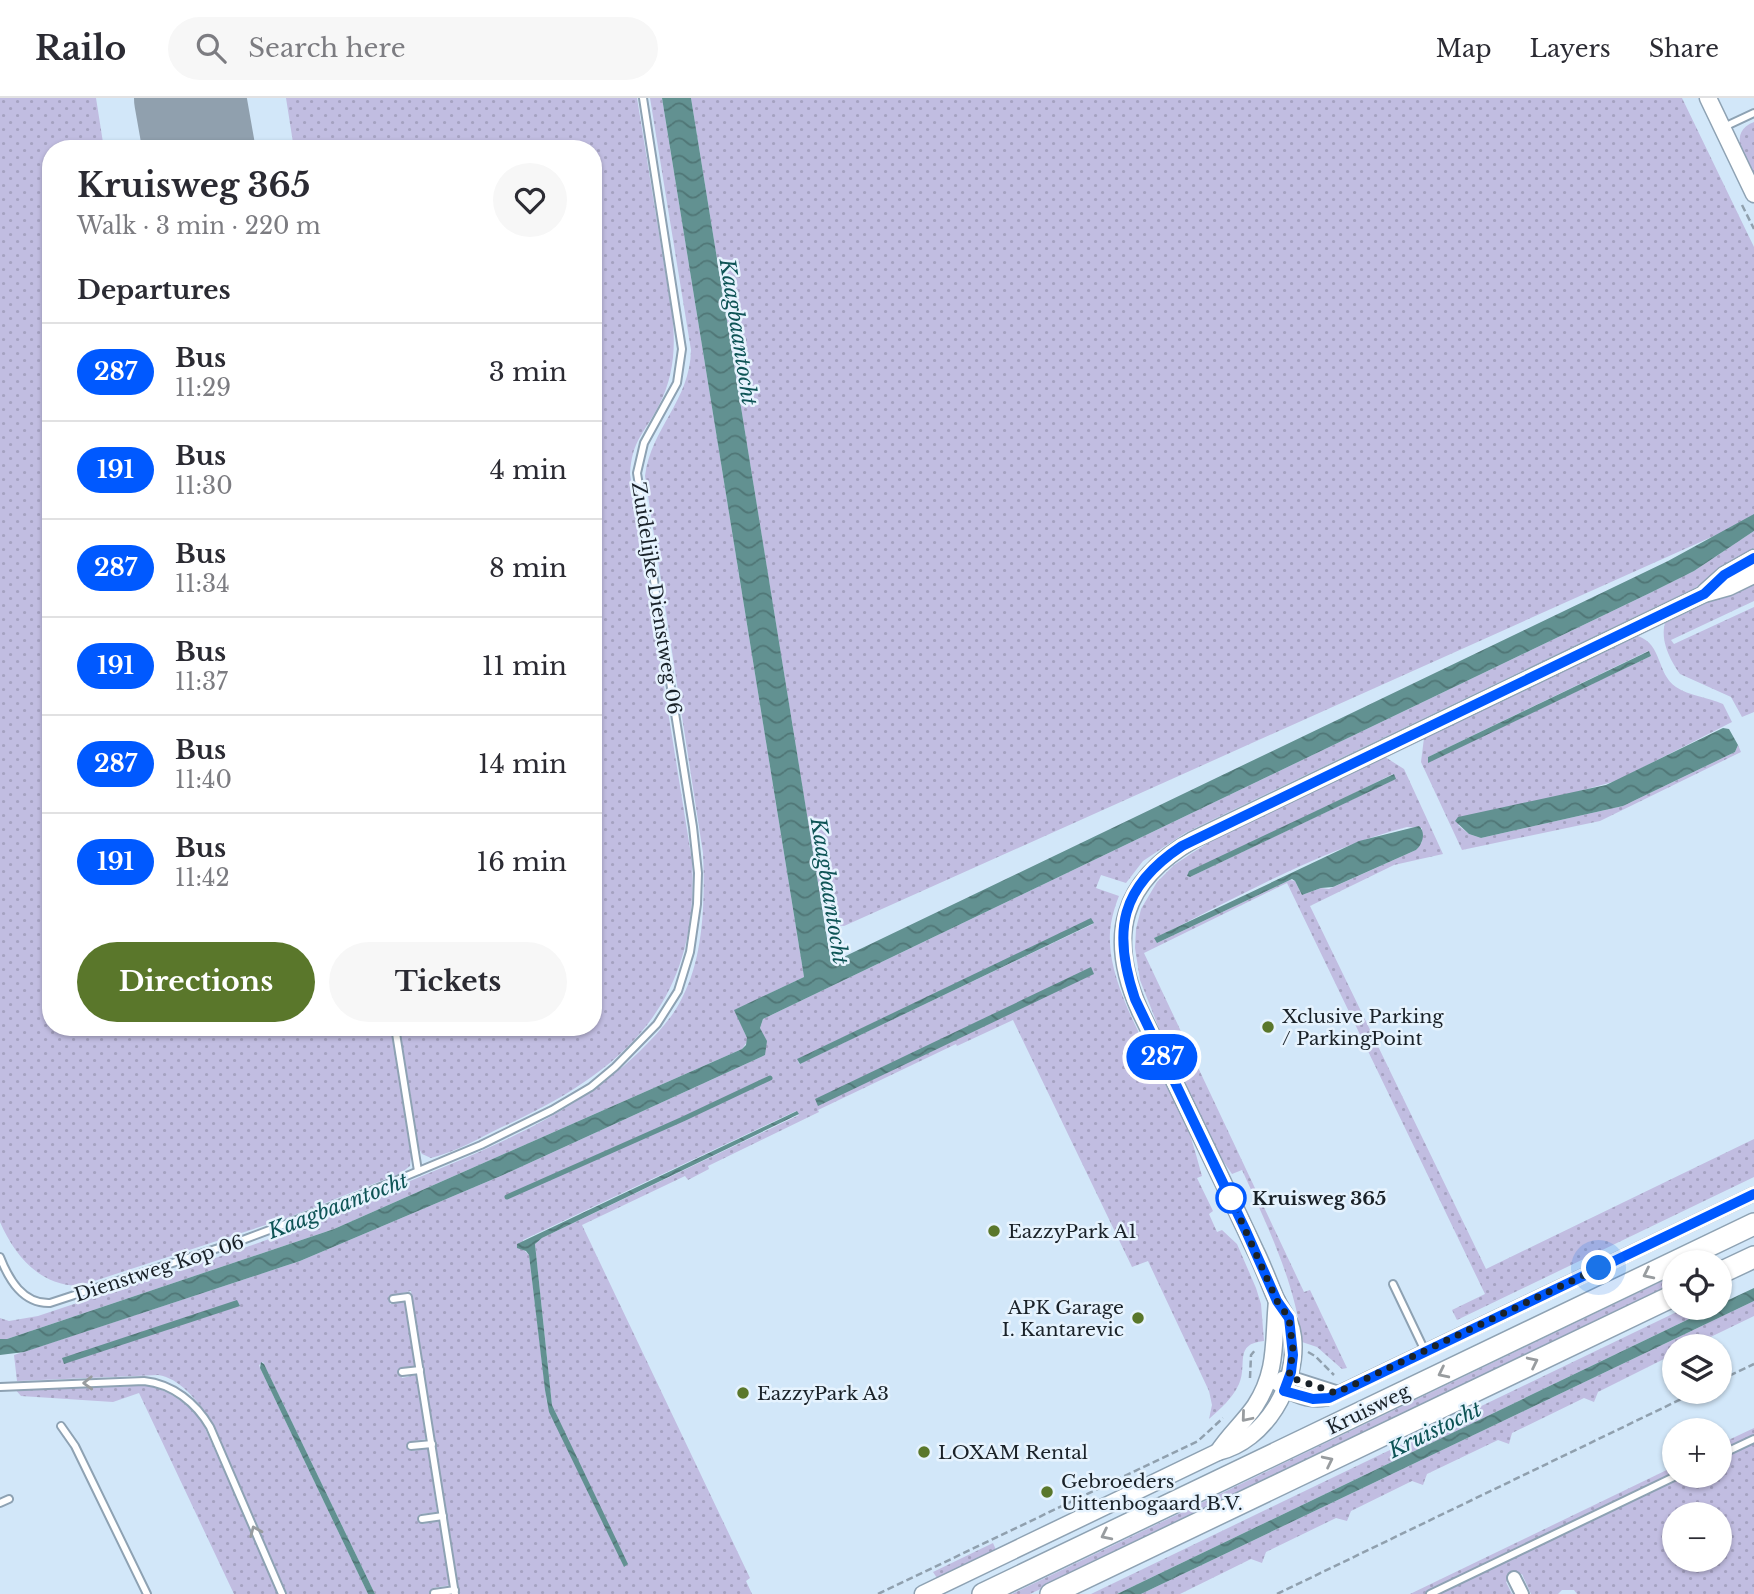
<!DOCTYPE html>
<html lang="en">
<head>
<meta charset="utf-8">
<style>
	:root { --surface:#fff; --page:#f7f7f7; --text:#2b2b33; --muted:#7c7c81; --line:#e1e1e2; --accent:#5a772b }
	body { margin:0; font-family:"Libre Baskerville",serif; background:var(--page); color:var(--text); height:100vh; display:flex; flex-direction:column; font-size:26px; white-space:nowrap }
	* { box-sizing:border-box; margin:0 }
	p { font-size:23px; color:var(--muted) }
	.icon { flex:none; width:38px; height:38px; fill:none; stroke:currentColor; stroke-width:2; stroke-linecap:round; stroke-linejoin:round }
	.map { position:relative; flex:1; overflow:hidden }
	.panel { position:absolute; left:42px; top:42px; width:560px; height:896px; display:flex; flex-direction:column; background:var(--surface); border-radius:28px; box-shadow:0 2px 5px #0004 }
	.panel>* { flex:none }
	.badge { padding:0 14px; border-radius:23px; font-size:24px; line-height:46px }
	.fabs { position:absolute; left:1662px; top:1152px; display:grid; gap:14px }
	.fabs a { display:grid; place-items:center; width:70px; height:70px; border-radius:50%; background:var(--surface); box-shadow:0 2px 5px #0004; font-size:35px }
	.you { position:absolute; width:35px; height:35px; margin:-18px; border:5px solid #fff; border-radius:50%; background:#1a73e8; box-shadow:0 0 0 10px #1a73e833 }
	.map>.badge { position:absolute; translate:-50% -50%; box-shadow:0 0 0 4px #fff }
	h2 { padding:0 35px; font-size:26px; line-height:63px }
	.round { display:grid; place-items:center; flex:none; width:74px; height:74px; border-radius:37px; background:var(--page) }
	.head { display:flex; align-items:center; justify-content:space-between; height:119px; padding:0 35px }
	h1 { font-size:33px; font-weight:700; line-height:52px }
	.action { display:flex; gap:14px; margin-top:auto; padding:14px 35px }
	.action a { flex:1; height:80px; border-radius:42px; background:var(--accent); color:#fff; font-size:28px; font-weight:700; line-height:80px; text-align:center }
	.action a+a { background:var(--page); color:var(--text) }
	ul { padding:0; list-style:none }
	li { display:flex; align-items:center; gap:21px; height:98px; padding:0 35px; border-top:2px solid var(--line) }
	li div { flex:1 }
	li b { display:block; font-size:26px }
	li em { font-style:normal }
	li .badge { min-width:77px; font-weight:700; text-align:center }
	header { display:flex; align-items:center; gap:42px; box-sizing:border-box; height:98px; padding:0 35px; background:var(--surface); border-bottom:2px solid var(--line) }
	header strong { font-size:33px }
	nav { display:flex; gap:38px; margin-inline-start:auto; font-size:24px }
	.search { width:490px; height:63px; background:var(--page); display:flex; align-items:center; gap:18px; box-sizing:border-box; padding:0 24px; border-radius:38px; color:var(--muted); font-size:26px }
	.map>svg:first-child { display:block }
	.grass { fill:url(#grass-dots); fill-rule:evenodd }
	.water { fill:url(#water-waves) }
	.lines { fill:none; stroke-linecap:round; stroke-linejoin:round }
	.stream { stroke:#629191; stroke-width:5 }
	.runway { stroke:#90a0ae; stroke-width:112 }
	.service-casing { stroke:#8ea2b3; stroke-width:10 }
	.minor-casing { stroke:#8ea2b3; stroke-width:16 }
	.tertiary-casing { stroke:#8ea2b3; stroke-width:19 }
	.trunk-casing { stroke:#8ea2b3; stroke-width:24 }
	.path { stroke:#90a0ae; stroke-width:2.5; stroke-dasharray:7 3.5; stroke-linecap:butt }
	.service { stroke:#fff; stroke-width:6 }
	.minor { stroke:#fff; stroke-width:12 }
	.tertiary { stroke:#fff; stroke-width:16 }
	.trunk { stroke:#fff; stroke-width:21 }
	.oneway { stroke:#989c9f }
	.line-casing { stroke:#fff; stroke-width:16 }
	.line { stroke:#0059ff; stroke-width:10 }
	.walk { stroke:#1a2229; stroke-width:7; stroke-dasharray:0 12.6 }
	.poi-dot { fill:#5a772b; stroke:#e6f3fe; stroke-width:2.5 }
	.stop-dot { fill:#fff; stroke:#0059ff; stroke-width:3.5 }
	.labels { text-anchor:middle; stroke-width:5; stroke-linejoin:round; paint-order:stroke }
	.street-label { font-size:19px; fill:#1a2229; stroke:#e6f3fe }
	.poi-label { font-size:19px; fill:#1a2229; stroke:#e6f3fe; text-anchor:start }
	.stop-label { font-size:19px; font-weight:bold; fill:#1a2229; stroke:#e6f3fe; text-anchor:start }
	.water-label { font-size:21px; font-style:italic; fill:#0e5456; stroke:#e6f3fe }
</style>
</head>
<body>
<header>
<strong>Railo</strong>
<div class="search"><svg class="icon" aria-label="search" viewBox="0 0 24 24"><circle cx="10" cy="10" r="6"/><path d="M15 15l6 6"/></svg>Search here</div>
<nav><a>Map</a><a>Layers</a><a>Share</a></nav>
</header>
<div class="map">
<svg width="1754" height="1496" viewBox="0 0 1754 1496">
	<defs>
		<pattern id="grass-dots" width="8" height="8" patternUnits="userSpaceOnUse" patternTransform="scale(1.75)"><rect width="8" height="8" fill="#c1bde1"/><path d="M2 2h.1M6 6h.1" fill="none" stroke="#a5a2c1" stroke-width="1.8" stroke-linecap="round"/></pattern>
		<pattern id="water-waves" width="16" height="10" patternUnits="userSpaceOnUse" patternTransform="scale(1.75)"><rect width="16" height="10" fill="#629191"/><path d="M0 5q4-4 8 0t8 0" fill="none" stroke="#507676"/></pattern>
	</defs>
	<rect width="100%" height="100%" fill="#d2e7f9"/>
	<g class="grass">
		<path d="M0,0H96L104,51H51V929H391L411,1058L410,1068L401,1075L287,1120L79,1188C39,1187 15,1158 0,1124Z"/>
		<path d="M286,0H637L672,216C676,248 674,278 659,307C645,335 632,341 630,376L692,763C700,904 625,973 504,1028C481,1039 456,1054 431,1060L422,1056L417,1047L399,929H593V51H294Z"/>
		<path d="M650,0H662L804,879L735,912L747,940V944L742,951L334,1131L7,1241H0V1220L9,1223L38,1218C115,1192 193,1169 269,1141C310,1126 350,1107 391,1091C479,1054 570,1021 639,954C655,938 672,921 682,900C704,859 705,801 703,755L645,378C651,330 690,303 691,252Z"/>
		<path d="M691,0H1682L1754,149V420L844,828C828,827 825,812 820,798Z"/>
		<path d="M1754,24V78C1745,60 1727,34 1754,24Z"/>
		<path d="M1754,433V450L1734,466L1693,491L1185,735L1143,763L1126,785L1101,777L1096,790L1119,798C1113,813 1109,829 1110,845C1112,900 1163,975 1186,1027C1193,1043 1197,1061 1202,1078L1197,1080L1213,1113L1209,1116L1217,1134L1222,1132L1237,1146L1256,1190L1261,1206L1264,1243C1233,1246 1248,1266 1239,1286C1232,1301 1220,1311 1209,1321L1212,1307L1209,1293L1148,1163L1132,1169L1013,922L957,948L956,946L818,1012L819,1014L708,1068L709,1071L688,1082L685,1078L582,1127L750,1480L746,1483L752,1496H459L411,1193L389,1198L390,1206L405,1204L415,1268L400,1271L402,1280L416,1277L426,1341L409,1344L410,1353L428,1351L437,1414L421,1416L422,1426L440,1423L451,1487L433,1490V1496H375L263,1264L259,1267L260,1270L368,1496H287L210,1320C197,1303 180,1280 158,1277L17,1283L14,1257L300,1163L503,1077L761,959L765,957L760,930L763,921L1652,494L1694,473ZM1091,821L1093,826L799,966L798,961ZM796,1013L799,1017L542,1140L535,1146L552,1307L624,1468L547,1305L529,1157L524,1152L523,1142Z"/>
		<path d="M1754,482V503L1671,542L1674,546L1754,509V614L1742,619L1731,599L1680,576C1670,562 1660,542 1665,525Z"/>
		<path d="M1638,538C1663,547 1656,575 1676,589C1689,598 1708,599 1723,606L1732,624L1616,683L1458,727L1469,736L1481,740L1623,708L1735,654L1738,647L1741,654L1600,723L1462,752L1421,664L1424,640ZM1648,553L1651,558L1428,664V659Z"/>
		<path d="M1385,659L1404,671L1443,756L1394,767L1310,808L1486,1171L1754,1041V1079L1457,1222L1452,1212L1485,1196L1287,785L1144,855L1304,1194L1310,1192L1347,1270L1342,1271L1317,1249L1302,1244C1295,1184 1267,1127 1242,1072L1232,1076L1221,1060L1160,933L1140,882L1135,850L1136,831L1141,811L1157,784L1174,767L1192,755L1213,742ZM1393,676L1395,681L1190,779L1187,778ZM1407,729L1422,730V744L1416,752L1329,791L1321,790L1302,797L1295,783L1290,782L1157,845L1155,840C1235,801 1321,751 1407,729Z"/>
		<polygon points="1675,1177 1675,1186 1030,1496 1012,1496"/>
		<polygon points="1754,1203 1754,1218 1692,1248 1675,1248 1675,1262 1668,1259 1598,1294 1594,1304 1584,1300 1512,1335 1509,1346 1498,1342 1427,1376 1423,1387 1412,1383 1351,1413 1347,1423 1336,1420 1266,1454 1262,1465 1251,1461 1180,1496 1141,1496"/>
		<polygon points="1687,1209 1714,1209 1117,1496 1091,1496"/>
		<path d="M147,1286C172,1295 189,1305 204,1328L279,1496H234L139,1295L113,1304L21,1298L14,1290L122,1289Z"/>
		<path d="M1754,1330V1496H1577L1574,1492H1562L1558,1496H1531L1522,1476L1506,1484L1512,1496H1410L1675,1368V1377H1720V1346ZM1675,1416H1720V1461H1675Z"/>
		<polygon points="993,1445 996,1452 937,1480 933,1474"/>
	</g>
	<g class="water">
		<polygon points="662,0 691,0 831,865 1668,463 1754,416 1754,433 1694,473 1652,494 763,921 760,930 767,943 765,957 761,959 503,1077 300,1163 24,1254 0,1257 0,1241 7,1241 334,1131 742,951 746,947 747,940 734,912 804,879"/>
		<polygon points="1649,553 1651,558 1428,665 1428,659"/>
		<polygon points="1723,630 1729,631 1738,647 1735,654 1623,708 1481,740 1469,736 1455,723 1458,719 1606,687"/>
		<polygon points="1394,676 1396,681 1190,779 1187,778 1189,773"/>
		<path d="M1419,728C1426,734 1423,746 1416,752L1333,789L1321,790L1302,797L1295,783L1292,781L1157,845L1154,840L1359,743Z"/>
		<polygon points="1091,820 1094,825 800,966 797,961"/>
		<polygon points="1091,869 1094,876 818,1008 815,1001"/>
		<polygon points="797,1013 799,1016 542,1140 535,1146 552,1307 628,1466 624,1469 549,1314 545,1292 529,1157 526,1153 517,1150 517,1146"/>
		<polygon points="1754,1190 1754,1203 1141,1496 1117,1496 1714,1209 1720,1209 1720,1206"/>
		<polygon points="237,1202 240,1208 64,1266 62,1260"/>
		<polygon points="261,1264 264,1266 375,1496 368,1496 260,1270"/>
	</g>
	<g class="lines">
		<polyline class="stream" points="507,1099 683,1021 770,980"/>
		<polyline class="runway" points="190,0 199,51"/>
		<g class="service-casing">
			<g id="service">
				<polyline points="1724,29 1754,15"/>
				<polyline points="395,929 418,1073"/>
				<path d="M0,1159C9,1182 23,1206 50,1205L240,1143L344,1104L481,1047L552,1012L591,989L615,969L657,926L678,893L690,854L697,806L698,775L693,729L637,375L644,345L677,285L682,251L643,0"/>
				<polyline points="1393,1186 1425,1253"/>
				<polyline points="393,1201 408,1199 455,1496"/>
				<polyline points="402,1274 420,1272"/>
				<path d="M0,1289L144,1283C173,1286 196,1305 210,1329L282,1496"/>
				<polyline points="61,1328 75,1348 147,1496"/>
				<polyline points="411,1348 432,1346"/>
				<polyline points="1720,1357 1754,1341"/>
				<polyline points="0,1405 9,1401"/>
				<polyline points="422,1421 443,1418"/>
				<polyline points="434,1495 455,1492"/>
				<polyline points="1430,1496 1678,1377"/>
			</g>
		</g>
		<g class="minor-casing">
			<g id="minor">
				<path d="M1269,1280C1285,1293 1304,1305 1326,1301L1754,1096"/>
				<polyline points="1282,1280 1289,1279 1339,1295"/>
				<polyline points="1514,1480 1522,1496"/>
			</g>
		</g>
		<g class="tertiary-casing">
			<g id="tertiary">
				<polyline points="1708,0 1754,96"/>
				<polyline points="1705,494 1724,477 1754,460"/>
				<path d="M1218,1354C1229,1337 1244,1324 1255,1308C1278,1273 1273,1242 1277,1203"/>
				<path d="M923,1496L1218,1354C1265,1343 1298,1287 1293,1239C1291,1221 1283,1216 1276,1201C1269,1185 1263,1168 1255,1152C1218,1072 1179,993 1140,913C1106,838 1122,783 1193,742L1704,496L1729,489L1754,477"/>
			</g>
		</g>
		<g class="trunk-casing">
			<g id="trunk">
				<polyline points="1720,1175 1754,1159"/>
				<polyline points="983,1496 1754,1126"/>
				<polyline points="1051,1496 1675,1197"/>
			</g>
		</g>
		<g class="path">
			<polyline points="1742,107 1754,131"/>
			<polyline points="1308,1254 1315,1258 1334,1277"/>
			<polyline points="1250,1280 1251,1257 1256,1251"/>
			<polyline points="1720,1282 1754,1266"/>
			<polyline points="878,1496 1198,1343 1223,1320"/>
			<polyline points="1277,1496 1698,1293"/>
		</g>
		<use href="#service" class="service"/>
		<use href="#minor" class="minor"/>
		<use href="#tertiary" class="tertiary"/>
		<use href="#trunk" class="trunk"/>
	</g>
	<defs><path id="oneway-chevron" d="M-2-3.5L2.5 0L-2 3.5" fill="none" stroke-width="1.6" stroke-linecap="round" stroke-linejoin="round" transform="scale(1.75)"/></defs>
	<g class="oneway">
		<use href="#oneway-chevron" transform="translate(1648 1176) rotate(154)"/>
		<use href="#oneway-chevron" transform="translate(1533 1264) rotate(-26)"/>
		<use href="#oneway-chevron" transform="translate(1443 1275) rotate(154)"/>
		<use href="#oneway-chevron" transform="translate(88 1285) rotate(178)"/>
		<use href="#oneway-chevron" transform="translate(1246 1319) rotate(130)"/>
		<use href="#oneway-chevron" transform="translate(1328 1363) rotate(-26)"/>
		<use href="#oneway-chevron" transform="translate(255 1433) rotate(-113)"/>
		<use href="#oneway-chevron" transform="translate(1106 1437) rotate(154)"/>
	</g>
	<g class="lines">
		<g class="line-casing">
			<path id="line" d="M1754,460L1724,477L1704,496L1182,748C1120,789 1112,833 1135,901L1246,1133L1277,1203L1289,1220L1293,1257L1291,1274L1284,1293L1313,1301L1329,1300L1754,1096"/>
		</g>
		<use href="#line" class="line"/>
		<polyline class="walk" points="1231,1100 1277,1203 1289,1220 1293,1252 1289,1279 1336,1295 1599,1170"/>
	</g>
	<g class="poi-dot">
		<circle cx="1268" cy="929" r="7"/>
		<circle cx="994" cy="1133" r="7"/>
		<circle cx="1138" cy="1220" r="7"/>
		<circle cx="743" cy="1295" r="7"/>
		<circle cx="924" cy="1354" r="7"/>
		<circle cx="1047" cy="1394" r="7"/>
	</g>
	<circle class="stop-dot" cx="1231" cy="1100" r="14"/>
	<g class="labels">
		<g class="street-label">
			<text transform="translate(657 500) rotate(81)" y="7">Zuidelijke Dienstweg 06</text>
			<text transform="translate(159 1170) rotate(-18)" y="7">Dienstweg Kop 06</text>
			<text transform="translate(1368 1311) rotate(-26)" y="7">Kruisweg</text>
		</g>
		<g class="poi-label">
			<text x="1282" y="925">Xclusive Parking<tspan x="1282" dy="22">/ ParkingPoint</tspan></text>
			<text x="1008" y="1140">EazzyPark A1</text>
			<text x="1124" y="1216" text-anchor="end">APK Garage<tspan x="1124" dy="22">I. Kantarevic</tspan></text>
			<text x="757" y="1302">EazzyPark A3</text>
			<text x="938" y="1361">LOXAM Rental</text>
			<text x="1061" y="1390">Gebroeders<tspan x="1061" dy="22">Uittenbogaard B.V.</tspan></text>
		</g>
		<g class="stop-label">
			<text x="1252" y="1107">Kruisweg 365</text>
		</g>
		<g class="water-label">
			<text transform="translate(738 234) rotate(81)" y="7">Kaagbaantocht</text>
			<text transform="translate(829 793) rotate(81)" y="7">Kaagbaantocht</text>
			<text transform="translate(338 1108) rotate(-21)" y="7">Kaagbaantocht</text>
			<text transform="translate(1435 1332) rotate(-26)" y="7">Kruistocht</text>
		</g>
	</g>
</svg>
<div class="fabs">
<a><svg class="icon" aria-label="locate" viewBox="0 0 24 24"><circle cx="12" cy="12" r="6"/><path d="M12 2v4M12 18v4M2 12h4M18 12h4"/></svg></a>
<a><svg class="icon" aria-label="layers" viewBox="0 0 24 24"><path d="M12 4l9 5-9 5-9-5zM3 14l9 5 9-5"/></svg></a>
<a>+</a>
<a>−</a>
</div>
<div class="you" style="left:1599px;top:1170px"></div>
<b class="badge" style="left:1162px;top:959px;background:#0059ff;color:#fff">287</b>
<section class="panel">
<div class="head"><div><h1>Kruisweg 365</h1><p>Walk · 3 min · 220 m</p></div><a class="round"><svg class="icon" aria-label="heart" viewBox="0 0 24 24"><path d="M12 20l-8-8c-3-5 5-10 8-4 3-6 11-1 8 4z"/></svg></a></div>
<h2>Departures</h2>
<ul>
<li><span class="badge" style="background:#0059ff;color:#fff">287</span><div><b>Bus</b><p>11:29</p></div><em>3 min</em></li>
<li><span class="badge" style="background:#0059ff;color:#fff">191</span><div><b>Bus</b><p>11:30</p></div><em>4 min</em></li>
<li><span class="badge" style="background:#0059ff;color:#fff">287</span><div><b>Bus</b><p>11:34</p></div><em>8 min</em></li>
<li><span class="badge" style="background:#0059ff;color:#fff">191</span><div><b>Bus</b><p>11:37</p></div><em>11 min</em></li>
<li><span class="badge" style="background:#0059ff;color:#fff">287</span><div><b>Bus</b><p>11:40</p></div><em>14 min</em></li>
<li><span class="badge" style="background:#0059ff;color:#fff">191</span><div><b>Bus</b><p>11:42</p></div><em>16 min</em></li>
</ul>
<div class="action"><a>Directions</a><a>Tickets</a></div>
</section>
</div>
</body>
</html>
